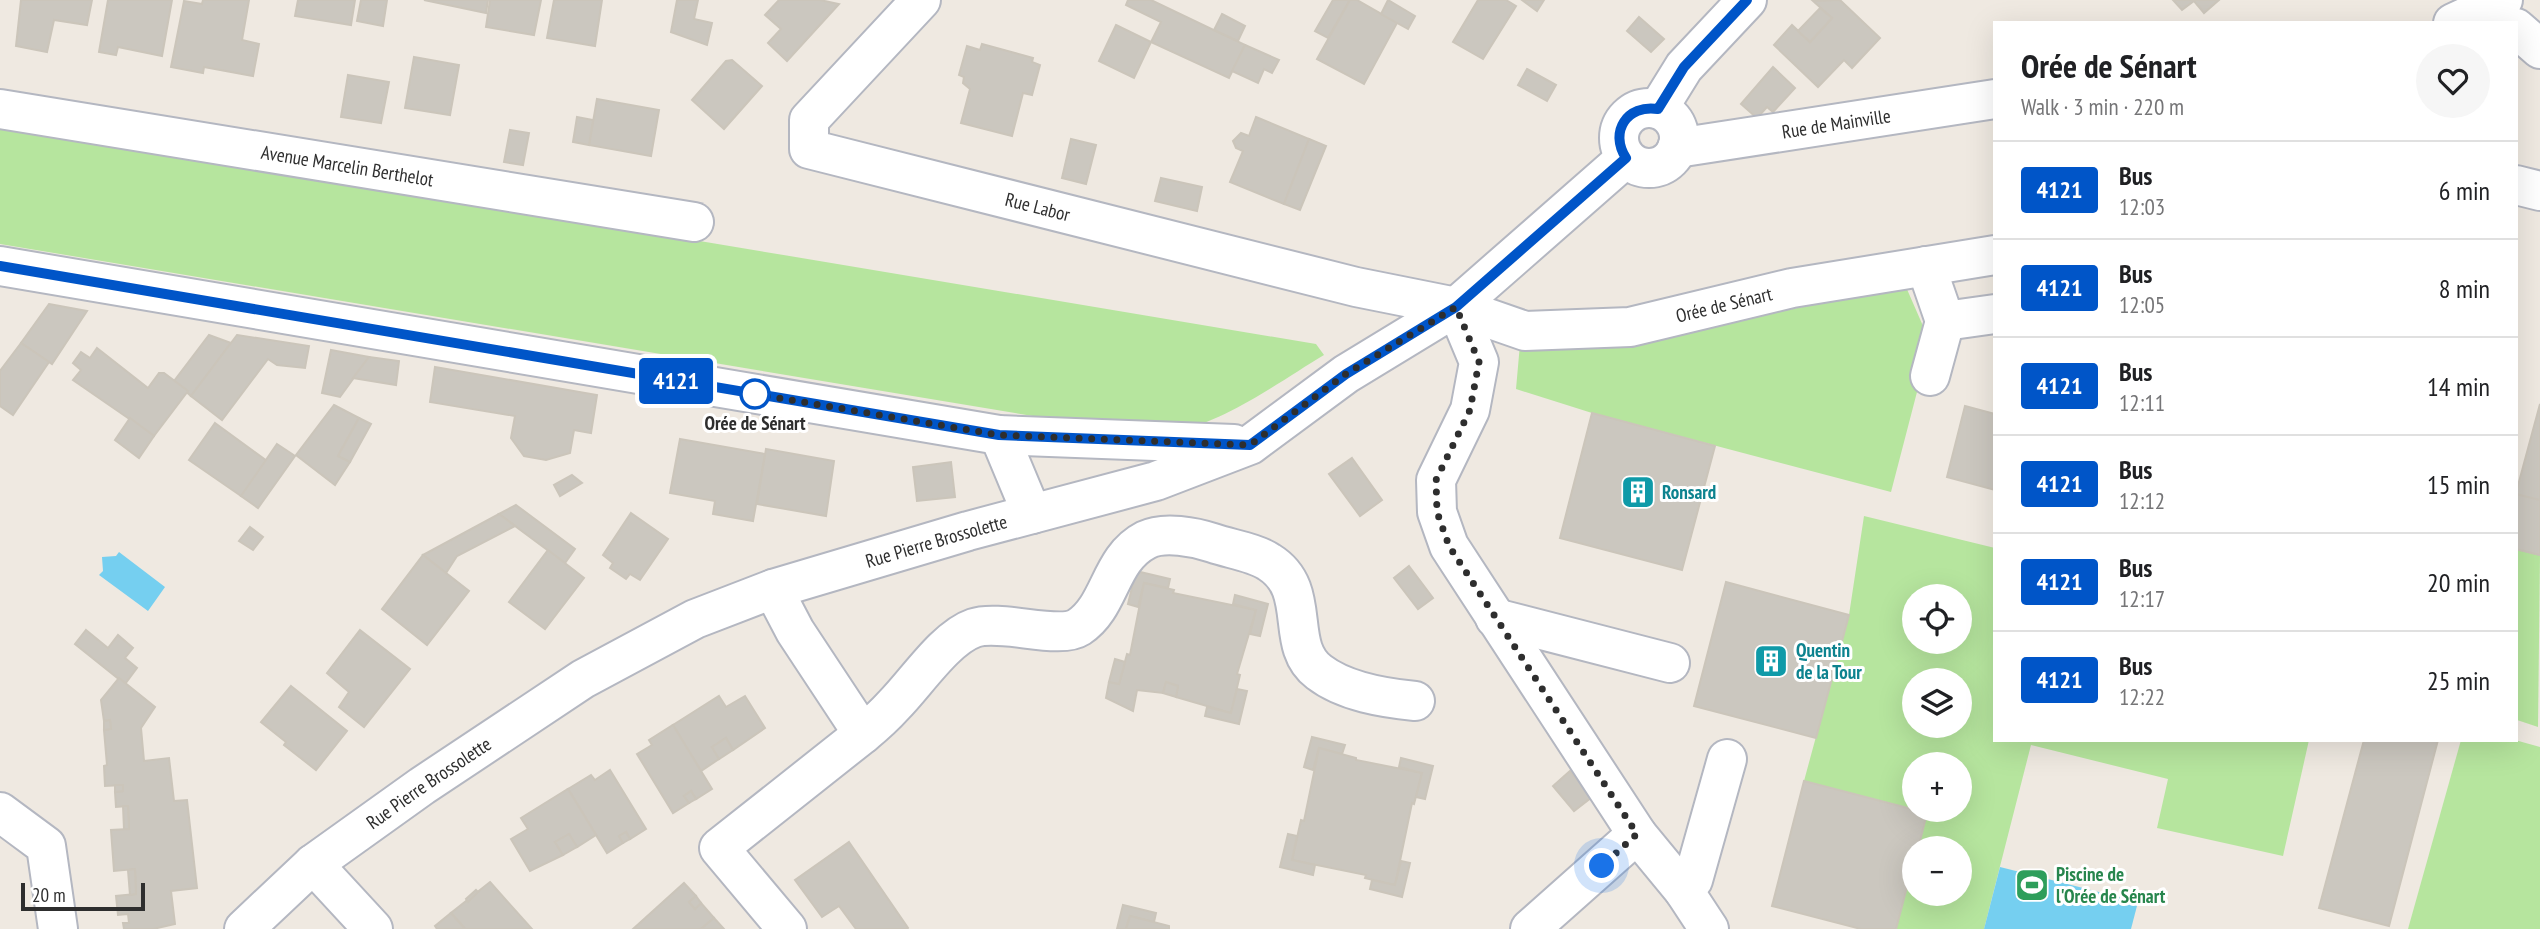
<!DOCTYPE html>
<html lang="en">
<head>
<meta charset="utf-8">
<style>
	:root { --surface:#fff; --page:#f6f6f6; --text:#202124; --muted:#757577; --line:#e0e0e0 }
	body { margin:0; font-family:"PT Sans Narrow",sans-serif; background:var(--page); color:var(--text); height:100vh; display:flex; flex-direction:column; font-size:26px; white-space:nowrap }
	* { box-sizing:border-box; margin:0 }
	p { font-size:23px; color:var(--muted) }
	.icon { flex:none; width:38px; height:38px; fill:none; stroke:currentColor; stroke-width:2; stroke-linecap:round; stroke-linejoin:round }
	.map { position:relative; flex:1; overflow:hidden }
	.drawer { position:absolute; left:1993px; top:21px; width:525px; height:721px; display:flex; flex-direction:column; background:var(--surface); border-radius:0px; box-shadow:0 7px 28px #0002 }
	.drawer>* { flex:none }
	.badge { padding:0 14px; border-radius:5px; font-size:24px; line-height:46px }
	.controls { position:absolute; left:1902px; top:584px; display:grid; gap:14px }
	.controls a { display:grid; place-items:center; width:70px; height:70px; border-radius:50%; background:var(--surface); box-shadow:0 7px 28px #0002; font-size:35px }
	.scale { position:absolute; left:21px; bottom:18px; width:124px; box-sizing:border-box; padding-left:7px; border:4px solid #2e2e2e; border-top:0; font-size:19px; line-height:24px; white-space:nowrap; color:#2e2e2e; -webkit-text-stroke:5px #fff; paint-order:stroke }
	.you { position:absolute; width:35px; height:35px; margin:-18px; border:5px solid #fff; border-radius:50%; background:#1a73e8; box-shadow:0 0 0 10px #1a73e833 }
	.map>.badge { position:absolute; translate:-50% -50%; box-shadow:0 0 0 4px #fff }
	.round { display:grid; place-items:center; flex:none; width:74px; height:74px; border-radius:37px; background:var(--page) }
	.headline { display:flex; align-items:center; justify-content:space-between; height:119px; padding:0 28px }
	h1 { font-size:33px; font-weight:700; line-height:52px }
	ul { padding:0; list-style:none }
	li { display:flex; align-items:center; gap:21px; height:98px; padding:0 28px; border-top:2px solid var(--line) }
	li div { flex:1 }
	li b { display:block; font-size:26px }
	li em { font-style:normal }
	li .badge { min-width:77px; font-weight:700; text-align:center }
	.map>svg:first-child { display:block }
	.green { fill:#b6e59e; fill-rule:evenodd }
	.water { fill:#75cff0 }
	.building { fill:#cbc7bf; stroke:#cbc5ba; stroke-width:2 }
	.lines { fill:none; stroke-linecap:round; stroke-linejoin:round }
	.minor-casing { stroke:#b4b7c1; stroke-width:42 }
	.minor { stroke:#fff; stroke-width:38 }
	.line-casing { stroke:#fff; stroke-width:16 }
	.line { stroke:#0055c8; stroke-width:10 }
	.walk { stroke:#2e2e2e; stroke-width:7; stroke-dasharray:0 12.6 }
	.stop-dot { fill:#fff; stroke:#0055c8; stroke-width:3.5 }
	.labels { text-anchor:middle; stroke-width:6; stroke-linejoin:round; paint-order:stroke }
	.street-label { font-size:19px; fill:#2e2e2e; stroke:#fff }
	.stop-label { font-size:19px; font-weight:bold; fill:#2e2e2e; stroke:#fff }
	.culture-label { font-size:19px; font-weight:bold; fill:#0d838f; stroke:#fff; text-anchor:start }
	.leisure-label { font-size:19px; font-weight:bold; fill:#27864d; stroke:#fff; text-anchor:start }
</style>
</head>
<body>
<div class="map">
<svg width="2540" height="929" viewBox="0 0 2540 929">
	<rect width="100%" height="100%" fill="#efe9e1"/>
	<g class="green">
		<path d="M0,124L1316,344L1324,355C1282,380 1227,421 1179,430C1167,432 1153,432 1141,434L0,244Z"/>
		<polygon points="1906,287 1930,342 1891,492 1592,413 1516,389 1520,344 1657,335"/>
		<path d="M1864,516L1995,548V740H2309L2283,856L2157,828L2168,779L2031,745L1984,929H1896L1914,860V894H1960V849H1918L1915,810H1960V765H1914V810L1804,781L1849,615ZM1914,597H1960V642H1914ZM1914,681H1960V726H1914Z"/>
		<polygon points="2516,549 2540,555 2538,727 2517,720"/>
		<polygon points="2461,740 2515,740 2540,747 2540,929 2408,929"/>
	</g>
	<g class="water">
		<polygon points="119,552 165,587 148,611 99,575 103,571 102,557 116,556"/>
		<polygon points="2000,867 2138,902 2131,929 1984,929"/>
	</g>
	<g class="building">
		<polygon points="21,0 92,0 87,25 54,20 47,52 16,46"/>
		<polygon points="108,0 172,0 162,56 118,47 116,55 99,52"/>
		<polygon points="203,0 249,0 242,40 259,44 253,76 204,67 203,73 171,67 184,1 202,4"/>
		<polygon points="298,0 355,0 351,25 295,16"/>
		<polygon points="361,0 387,0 383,26 357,21"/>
		<polygon points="424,0 488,0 486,13"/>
		<polygon points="490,0 541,0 534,35 486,27"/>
		<polygon points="554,0 602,0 595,46 547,38"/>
		<polygon points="677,0 698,0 694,19 712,23 707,45 671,32"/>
		<polygon points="779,0 820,0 839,4 787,61 768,43 781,29 765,15"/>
		<polygon points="1128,0 1151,0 1245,45 1229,78 1151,42 1161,22 1126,5"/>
		<polygon points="1333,0 1350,0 1328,38 1315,31"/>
		<polygon points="1350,0 1357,0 1397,23 1364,84 1317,59"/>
		<polygon points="1388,0 1415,16 1408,29 1381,14"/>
		<polygon points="1478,0 1506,0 1516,6 1483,59 1453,42"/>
		<polygon points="1522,0 1544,0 1537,11"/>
		<polygon points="1840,0 1880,38 1852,68 1844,60 1818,87 1774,45 1792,25 1810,42 1832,18 1813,1"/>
		<polygon points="2173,0 2219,0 2204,13 2194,1 2182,10"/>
		<polygon points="1820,8 1832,18 1810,42 1798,31"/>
		<polygon points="1222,14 1245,26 1238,41 1214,30"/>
		<polygon points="1639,17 1664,39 1651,52 1627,31"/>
		<polygon points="1116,25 1151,42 1134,78 1099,61"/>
		<polygon points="982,44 1033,58 1032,62 1040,65 1032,95 1023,93 1012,136 961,123 970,89 963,83 964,77 959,75 967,46 980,50"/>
		<polygon points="1245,45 1279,60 1272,73 1264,69 1258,83 1232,71"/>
		<polygon points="414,57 459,65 450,115 405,108"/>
		<polygon points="732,60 762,86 724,129 692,100 726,61"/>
		<polygon points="1773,67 1795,88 1773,112 1767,107 1757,118 1741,104"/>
		<polygon points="1527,69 1556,85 1547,101 1518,85"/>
		<polygon points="348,75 389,82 381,123 341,117"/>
		<polygon points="597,99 659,110 651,156 589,145"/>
		<polygon points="577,117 593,120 589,145 573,142"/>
		<polygon points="1256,117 1309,139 1284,204 1230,182 1243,151 1236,148 1233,141 1241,133 1249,136"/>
		<polygon points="510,130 529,133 523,165 504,162"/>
		<polygon points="1071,139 1096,145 1086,184 1062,178"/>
		<polygon points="1309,139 1326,146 1300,210 1284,204"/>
		<polygon points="1161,178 1202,187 1197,211 1155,201"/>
		<polygon points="49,304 87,311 52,364 21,343"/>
		<polygon points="209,335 231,343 191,396 174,381"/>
		<polygon points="237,335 309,346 305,368 277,365 268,359 222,420 191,396"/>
		<polygon points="21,343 49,362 13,415 0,406 0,371"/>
		<polygon points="97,348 148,388 159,373 164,373 188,391 154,436 73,380 81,370 73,363 81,352 90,358"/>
		<polygon points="331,350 369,357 340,397 322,393"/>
		<polygon points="369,357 399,361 396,385 353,378"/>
		<polygon points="435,367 597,395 591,433 574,430 570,453 546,460 524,456 511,438 515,416 430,402"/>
		<polygon points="2540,404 2540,555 2516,549 2516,493"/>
		<polygon points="334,405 359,418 338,456 350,462 335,485 296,455"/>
		<polygon points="1965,406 1995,414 1995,490 1947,477"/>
		<polygon points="1592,413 1715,446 1682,570 1560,538"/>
		<polygon points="130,418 154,436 139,458 115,440"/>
		<polygon points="359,418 371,424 350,462 338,456"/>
		<polygon points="215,423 267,461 241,496 189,460"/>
		<polygon points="680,439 765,454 753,521 713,514 715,501 670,493"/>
		<polygon points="277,444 295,456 258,508 241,496"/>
		<polygon points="766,449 834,461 826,516 757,504"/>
		<polygon points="1352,458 1382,500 1360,516 1329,474"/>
		<polygon points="951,462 955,497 917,501 913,467"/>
		<polygon points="572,475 582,483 560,496 554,485"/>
		<polygon points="2516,494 2540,500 2540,555 2516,549"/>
		<polygon points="516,505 575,549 565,563 499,514"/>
		<polygon points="631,513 668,539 640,580 630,574 626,579 610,568 613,563 603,555"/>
		<polygon points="499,514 515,526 457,556 446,573 423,555"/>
		<polygon points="250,527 263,537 253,550 239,541"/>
		<polygon points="548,550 584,578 545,629 509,602"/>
		<polygon points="423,555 469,591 427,645 382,609"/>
		<polygon points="1409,566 1433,598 1418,609 1394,578"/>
		<polygon points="1136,571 1170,579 1168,588 1144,583 1138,607 1128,604"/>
		<polygon points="1726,582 1849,615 1816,738 1694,706"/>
		<polygon points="1144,583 1174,590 1173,593 1256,610 1237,674 1240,675 1231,713 1176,697 1178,686 1166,682 1163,693 1137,690 1133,711 1106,698 1109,682 1119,684 1127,654 1130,655"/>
		<polygon points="1235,595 1268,604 1260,636 1250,634 1256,610 1233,604"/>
		<polygon points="86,630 108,648 118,635 133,648 125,658 137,668 125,684 75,644"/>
		<polygon points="360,630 410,669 364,727 339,707 349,692 327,673"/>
		<polygon points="1115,659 1125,662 1119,684 1109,682"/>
		<polygon points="119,678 155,707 141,728 144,761 169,758 174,801 187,800 197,888 171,891 175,924 153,929 124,929 123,923 129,923 128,914 118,915 116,896 136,894 135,869 114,871 111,830 129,829 128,806 116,807 115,792 123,791 123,785 105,786 104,766 107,765 104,730 111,729 110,720 104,721 101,700"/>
		<polygon points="1166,682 1178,686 1176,697 1163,693"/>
		<polygon points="291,686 347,731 316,770 284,745 286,742 261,722"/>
		<polygon points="1237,689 1247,691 1239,724 1205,716 1207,707 1231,713"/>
		<polygon points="719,696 726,707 745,696 765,728 733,750 726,738 712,747 719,759 701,771 673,725"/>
		<polygon points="110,720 111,729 104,730 104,721"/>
		<polygon points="673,725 712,789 696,799 691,791 684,796 689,803 673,813 637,754 652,745 649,740"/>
		<polygon points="1312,737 1345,745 1342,754 1319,748 1313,770 1304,767"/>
		<polygon points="726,738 733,750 719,759 712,747"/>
		<polygon points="2364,740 2438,740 2389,926 2319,908"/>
		<polygon points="1319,748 1356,758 1356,760 1422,773 1414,804 1412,803 1395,885 1365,878 1366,875 1292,860 1301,820 1304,821"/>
		<polygon points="1401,758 1433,766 1425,799 1416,797 1422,773 1399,767"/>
		<polygon points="610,770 646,829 630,839 626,832 619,836 623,843 607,853 568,789 591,775 595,780"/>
		<polygon points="1570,771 1592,797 1574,811 1553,786"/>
		<polygon points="1804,781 1927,813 1918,849 1914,849 1914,860 1896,929 1861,929 1772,906"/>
		<polygon points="115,785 123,785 123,791 115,792"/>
		<polygon points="568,789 596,835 577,847 569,834 555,842 563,855 530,871 511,839 528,829 521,818"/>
		<polygon points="691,791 696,799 689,803 684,796"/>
		<polygon points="123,806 128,806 129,829 124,829"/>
		<polygon points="626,832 630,839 623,843 619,836"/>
		<polygon points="569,834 577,847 563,855 555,842"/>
		<polygon points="1288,834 1297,836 1292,860 1315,865 1313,875 1280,867"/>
		<polygon points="849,842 908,928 907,929 856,929 839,906 822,917 795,880"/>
		<polygon points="1401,861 1410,863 1402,897 1370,889 1372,880 1395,885"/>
		<polygon points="135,869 136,894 130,895 128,870"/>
		<polygon points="490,882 532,929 465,929 451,913"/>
		<polygon points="684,883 696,896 689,902 695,909 701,903 714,918 701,929 633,929"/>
		<polygon points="476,890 478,892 468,902 466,899"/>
		<polygon points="696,896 701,903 695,909 689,902"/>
		<polygon points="1123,905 1156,913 1154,922 1130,916 1126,929 1117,929"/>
		<polygon points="451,913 465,929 437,929 435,926"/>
		<polygon points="1130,916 1169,926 1169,929 1126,929"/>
		<polygon points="714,918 724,929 701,929"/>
	</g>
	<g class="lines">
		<g class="minor-casing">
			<g id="minor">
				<path id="s1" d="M921,0L809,120V149L1356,287L1456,307L1525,331L1630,327L1792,288L1995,255"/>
				<polyline points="2453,23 2503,0"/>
				<polyline points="2516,28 2540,49"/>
				<circle cx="1649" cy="138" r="30"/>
				<path id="s2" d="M0,109L694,222"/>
				<polyline points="1658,109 1684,67 1747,0"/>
				<path id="s3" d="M1677,148L1995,99"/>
				<polyline points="2516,185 2540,191"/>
				<polyline points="0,266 999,435 1234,444"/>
				<polyline points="1926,266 1945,321 1995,314"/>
				<polyline points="1456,307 1479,362 1470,410 1436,480 1437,512 1449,546 1637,834 1530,929"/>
				<polyline points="1930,376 1945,321"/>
				<polyline points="999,435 1032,514"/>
				<path d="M773,589L795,631L863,734C874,725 885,715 894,705C916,683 945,638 974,628C1001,619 1059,640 1079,627C1111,606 1109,559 1146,540C1164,531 1195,537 1213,543C1230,549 1254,552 1269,562C1314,590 1283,645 1319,672C1345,692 1384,698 1415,701"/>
				<polyline points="1495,618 1670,663"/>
				<polyline points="0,812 46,846 58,929"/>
				<polyline points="1637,834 1684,891 1709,929"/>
				<polyline points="313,864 373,929"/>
				<polyline points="1684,891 1693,880 1727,759"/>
				<path id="s4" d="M244,929L313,864L422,786L583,679L695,619L773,589L968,531L1156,481L1250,445L1346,374L1456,307L1626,158"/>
				<polyline points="787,929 719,848 863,734"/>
			</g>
		</g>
		<use href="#minor" class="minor"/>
	</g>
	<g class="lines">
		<g class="line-casing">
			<path id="line" d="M0,266L999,435L1250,445L1346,374L1456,307L1626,158C1609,132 1627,104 1658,109L1684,67L1747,0"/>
		</g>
		<use href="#line" class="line"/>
		<polyline class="walk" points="755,394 999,435 1250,445 1346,374 1456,307 1479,362 1470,410 1436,480 1437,512 1449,546 1637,834 1602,866"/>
	</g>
	<defs>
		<g id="building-square" transform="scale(1.75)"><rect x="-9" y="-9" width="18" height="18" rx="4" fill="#0f9aa8" stroke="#fff"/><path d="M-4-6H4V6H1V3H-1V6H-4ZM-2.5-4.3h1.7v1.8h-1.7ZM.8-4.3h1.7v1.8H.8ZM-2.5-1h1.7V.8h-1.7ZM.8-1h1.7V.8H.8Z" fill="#fff"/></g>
		<g id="stadium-square" transform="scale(1.75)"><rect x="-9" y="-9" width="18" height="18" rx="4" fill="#2e9e5b" stroke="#fff"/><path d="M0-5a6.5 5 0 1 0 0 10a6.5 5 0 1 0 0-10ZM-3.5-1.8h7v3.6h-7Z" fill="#fff"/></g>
	</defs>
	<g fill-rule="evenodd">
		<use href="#building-square" x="1638" y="492"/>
		<use href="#building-square" x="1771" y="661"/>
		<use href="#stadium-square" x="2032" y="885"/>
	</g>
	<circle class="stop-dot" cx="755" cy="394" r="14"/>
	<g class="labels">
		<g class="street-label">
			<text dy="7" stroke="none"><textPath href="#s3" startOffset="161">Rue de Mainville</textPath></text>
			<text dy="7" stroke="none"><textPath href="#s2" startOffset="352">Avenue Marcelin Berthelot</textPath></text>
			<text dy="7" stroke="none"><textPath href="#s1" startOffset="429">Rue Labor</textPath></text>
			<text dy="7" stroke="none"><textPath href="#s1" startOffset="1134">Orée de Sénart</textPath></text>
			<text dy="7" stroke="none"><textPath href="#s4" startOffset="803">Rue Pierre Brossolette</textPath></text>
			<text dy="7" stroke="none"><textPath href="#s4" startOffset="236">Rue Pierre Brossolette</textPath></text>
		</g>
		<g class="stop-label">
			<text x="755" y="430">Orée de Sénart</text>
		</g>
		<g class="culture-label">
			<text x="1662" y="499">Ronsard</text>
			<text x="1796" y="657">Quentin<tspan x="1796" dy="22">de la Tour</tspan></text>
		</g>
		<g class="leisure-label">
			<text x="2056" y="881">Piscine de<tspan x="2056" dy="22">l'Orée de Sénart</tspan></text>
		</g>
	</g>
</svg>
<div class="controls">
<a><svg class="icon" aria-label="locate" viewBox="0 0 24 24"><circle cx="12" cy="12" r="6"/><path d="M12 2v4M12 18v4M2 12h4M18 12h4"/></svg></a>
<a><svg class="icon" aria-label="layers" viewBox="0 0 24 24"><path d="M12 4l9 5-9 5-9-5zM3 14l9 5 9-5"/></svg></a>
<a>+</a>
<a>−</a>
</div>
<div class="scale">20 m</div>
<div class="you" style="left:1602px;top:866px"></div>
<b class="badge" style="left:676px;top:381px;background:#0055c8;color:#fff">4121</b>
<section class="drawer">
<div class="headline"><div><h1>Orée de Sénart</h1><p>Walk · 3 min · 220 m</p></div><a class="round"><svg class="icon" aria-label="heart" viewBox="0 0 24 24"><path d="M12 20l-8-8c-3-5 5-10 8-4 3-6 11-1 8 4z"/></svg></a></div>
<ul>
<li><span class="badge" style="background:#0055c8;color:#fff">4121</span><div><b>Bus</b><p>12:03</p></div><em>6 min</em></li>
<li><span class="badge" style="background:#0055c8;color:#fff">4121</span><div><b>Bus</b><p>12:05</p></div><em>8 min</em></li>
<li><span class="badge" style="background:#0055c8;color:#fff">4121</span><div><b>Bus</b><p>12:11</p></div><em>14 min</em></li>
<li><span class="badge" style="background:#0055c8;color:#fff">4121</span><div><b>Bus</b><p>12:12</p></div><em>15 min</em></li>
<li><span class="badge" style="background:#0055c8;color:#fff">4121</span><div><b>Bus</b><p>12:17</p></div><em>20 min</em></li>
<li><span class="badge" style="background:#0055c8;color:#fff">4121</span><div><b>Bus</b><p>12:22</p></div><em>25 min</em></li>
</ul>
</section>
</div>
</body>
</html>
